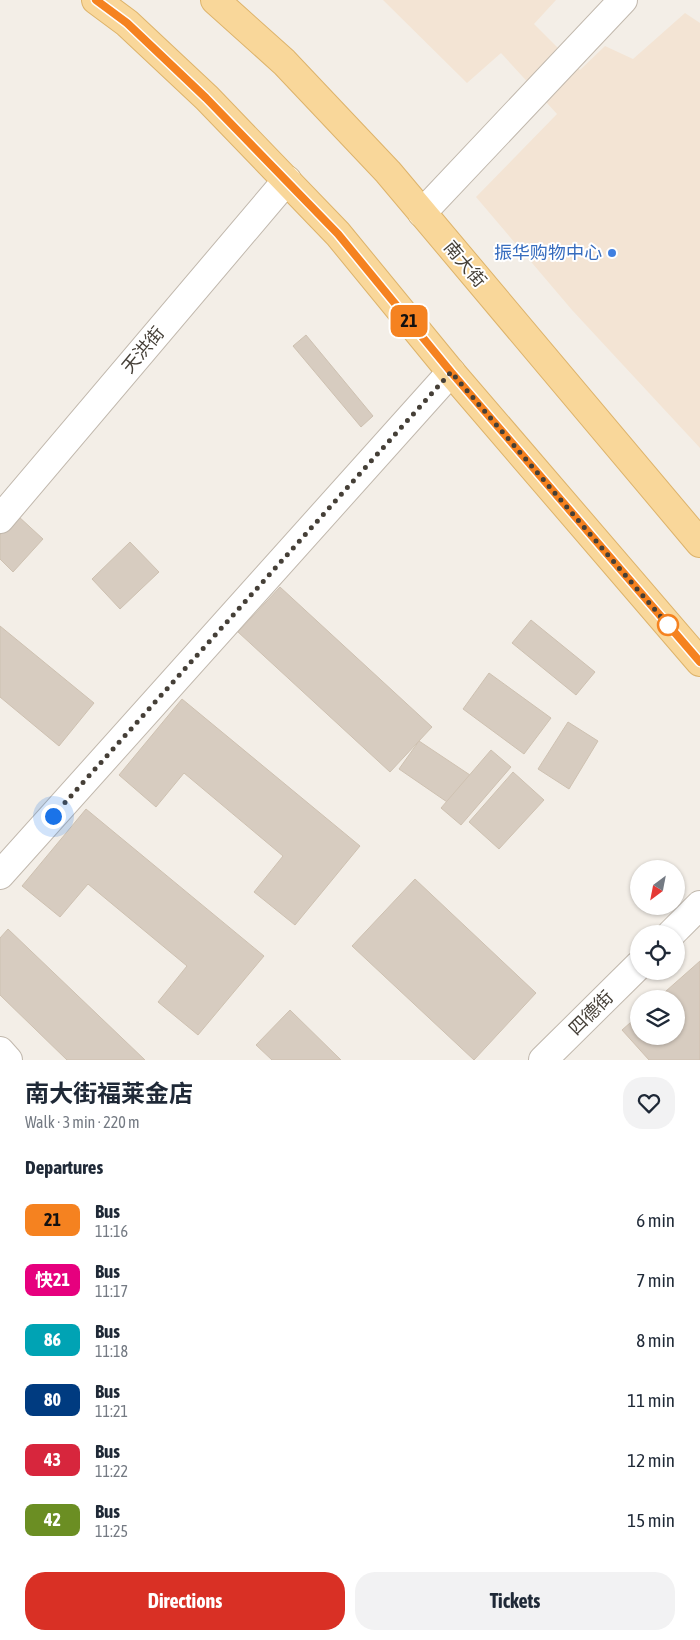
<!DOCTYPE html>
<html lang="en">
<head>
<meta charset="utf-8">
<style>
	:root { --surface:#fff; --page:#f2f2f3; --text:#1f2937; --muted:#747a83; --accent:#d93025 }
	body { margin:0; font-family:"Asap Condensed","Noto Sans SC",sans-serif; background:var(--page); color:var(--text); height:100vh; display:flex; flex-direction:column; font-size:19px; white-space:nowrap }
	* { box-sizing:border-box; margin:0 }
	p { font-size:16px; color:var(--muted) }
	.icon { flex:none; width:28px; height:28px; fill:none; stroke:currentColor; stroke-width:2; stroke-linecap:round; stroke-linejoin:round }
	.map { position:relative; height:1060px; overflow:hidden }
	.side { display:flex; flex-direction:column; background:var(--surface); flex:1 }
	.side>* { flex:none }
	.badge { padding:0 10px; border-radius:8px; font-size:18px; line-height:32px }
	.needle { width:32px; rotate:212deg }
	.controls { position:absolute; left:630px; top:860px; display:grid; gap:10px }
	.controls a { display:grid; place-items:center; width:55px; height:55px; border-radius:50%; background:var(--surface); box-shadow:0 1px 4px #0004; font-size:25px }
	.you { position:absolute; width:25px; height:25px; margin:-12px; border:4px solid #fff; border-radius:50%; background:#1a73e8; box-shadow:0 0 0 8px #1a73e833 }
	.map>.badge { position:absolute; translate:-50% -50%; box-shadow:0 0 0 2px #fff }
	h2 { padding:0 25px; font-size:19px; line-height:45px }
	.round { display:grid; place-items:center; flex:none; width:52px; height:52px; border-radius:20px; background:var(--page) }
	.overview { display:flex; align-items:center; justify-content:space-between; height:85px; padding:0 25px }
	h1 { font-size:24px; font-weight:700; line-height:38px }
	.primary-button { display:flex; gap:10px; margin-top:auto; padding:10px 25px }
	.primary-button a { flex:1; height:58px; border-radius:20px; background:var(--accent); color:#fff; font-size:20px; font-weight:700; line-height:58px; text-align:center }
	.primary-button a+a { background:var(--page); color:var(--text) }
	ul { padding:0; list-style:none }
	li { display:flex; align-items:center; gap:15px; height:60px; padding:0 25px }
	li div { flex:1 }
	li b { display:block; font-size:19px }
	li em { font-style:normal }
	li .badge { min-width:55px; font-weight:700; text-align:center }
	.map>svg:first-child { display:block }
	.commercial { fill:#f3e4d4 }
	.building { fill:#d7ccc0; stroke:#cec1b1 }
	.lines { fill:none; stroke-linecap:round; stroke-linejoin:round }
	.minor-casing { stroke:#c1b8ad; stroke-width:30 }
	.major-casing { stroke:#ddb36b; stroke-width:30 }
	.minor { stroke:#fff; stroke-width:28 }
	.major { stroke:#f9d79a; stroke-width:28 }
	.line-casing { stroke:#fff; stroke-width:11 }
	.line { stroke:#f58220; stroke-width:8 }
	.walk { stroke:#453f37; stroke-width:5; stroke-dasharray:0 9 }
	.shop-dot { fill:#3f7fe0; stroke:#fff; stroke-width:2 }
	.stop-dot { fill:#fff; stroke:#f58220; stroke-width:2.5 }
	.labels { text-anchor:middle; stroke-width:4; stroke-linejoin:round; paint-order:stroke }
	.shop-label { font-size:18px; fill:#366cbe; stroke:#fff; text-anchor:end }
	.street-label { font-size:18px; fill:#453f37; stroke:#fff }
</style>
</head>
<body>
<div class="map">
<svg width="700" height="1060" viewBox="0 0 700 1060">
	<rect width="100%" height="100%" fill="#f3eee7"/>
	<polygon class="commercial" points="383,0 556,0 534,24 580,70 605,46 633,59 685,13 700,23 700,448 572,310 476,197 557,114 501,53 467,83"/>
	<g class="building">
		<polygon points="306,335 373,416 361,427 293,346"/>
		<polygon points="18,516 43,539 13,572 0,559 0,535"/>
		<polygon points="130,542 159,572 120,609 92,579"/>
		<polygon points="280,587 432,727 390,772 238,632"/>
		<polygon points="531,620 595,672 576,695 512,643"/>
		<polygon points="0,626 94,703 59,746 0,697"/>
		<polygon points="489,673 551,718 524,754 463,709"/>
		<polygon points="182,699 360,846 295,925 254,892 283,856 184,773 156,807 119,775"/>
		<polygon points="568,722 598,741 569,789 538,769"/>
		<polygon points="419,741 470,775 450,804 399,769"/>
		<polygon points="491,750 511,767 461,825 441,808"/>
		<polygon points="513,772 544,800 499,849 469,822"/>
		<polygon points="86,809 264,956 198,1035 158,1002 187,966 88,884 60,917 22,886"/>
		<polygon points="415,879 536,993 474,1060 352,946"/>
		<polygon points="8,929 145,1060 67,1060 0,995 0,938"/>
		<polygon points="700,961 700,1060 649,1060 622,1030 639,1015 639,1036 676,1036 676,999 657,999"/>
		<polygon points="290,1010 341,1060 272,1060 256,1045"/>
	</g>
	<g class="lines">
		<g class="minor-casing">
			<g id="minor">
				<polyline points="422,213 623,0"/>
				<polyline points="0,519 287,180"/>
				<polyline points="0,875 451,372"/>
				<polyline points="671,934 700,905"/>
				<polyline points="0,1051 8,1060"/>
				<polyline points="543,1060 639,965"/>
			</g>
		</g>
		<g class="major-casing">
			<g id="major">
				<polyline points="96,0 127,23 207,98 338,234 451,372 700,662"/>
				<polyline points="215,0 284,62 388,172 700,543"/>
			</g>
		</g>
		<use href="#minor" class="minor"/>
		<use href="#major" class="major"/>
	</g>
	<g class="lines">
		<g class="line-casing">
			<polyline id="line" points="96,0 127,23 206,98 338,234 451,372 700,662"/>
		</g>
		<use href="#line" class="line"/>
		<polyline class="walk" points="53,816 451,372 668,625"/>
	</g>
	<circle class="shop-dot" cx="612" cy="253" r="5"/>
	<circle class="stop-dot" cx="668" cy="625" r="10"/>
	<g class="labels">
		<g class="shop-label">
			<text x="602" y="259">振华购物中心</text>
		</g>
		<g class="street-label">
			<text transform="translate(465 264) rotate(50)" y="6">南大街</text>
			<text transform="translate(143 350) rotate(-50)" y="6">天洪街</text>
			<text transform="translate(591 1013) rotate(-45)" y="6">四德街</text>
		</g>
	</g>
</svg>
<div class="controls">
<a><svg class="needle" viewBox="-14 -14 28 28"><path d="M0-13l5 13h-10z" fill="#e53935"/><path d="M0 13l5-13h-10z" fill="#747a83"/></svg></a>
<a><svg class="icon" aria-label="locate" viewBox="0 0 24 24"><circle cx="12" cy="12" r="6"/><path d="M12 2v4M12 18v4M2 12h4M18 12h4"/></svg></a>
<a><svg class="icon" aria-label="layers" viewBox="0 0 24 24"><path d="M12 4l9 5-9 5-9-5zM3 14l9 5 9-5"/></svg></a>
</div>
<div class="you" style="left:53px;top:816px"></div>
<b class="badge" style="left:409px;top:321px;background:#f58220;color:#111">21</b>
</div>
<section class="side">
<div class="overview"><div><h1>南大街福莱金店</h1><p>Walk · 3 min · 220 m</p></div><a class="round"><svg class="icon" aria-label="heart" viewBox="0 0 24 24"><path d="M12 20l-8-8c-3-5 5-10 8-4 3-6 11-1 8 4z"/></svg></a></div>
<h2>Departures</h2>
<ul>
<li><span class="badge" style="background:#f58220;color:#111">21</span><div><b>Bus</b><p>11:16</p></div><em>6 min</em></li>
<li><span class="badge" style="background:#e6007e;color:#fff">快21</span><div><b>Bus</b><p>11:17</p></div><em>7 min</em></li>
<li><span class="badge" style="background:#00a3b4;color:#fff">86</span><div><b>Bus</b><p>11:18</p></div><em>8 min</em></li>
<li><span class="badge" style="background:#003b80;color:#fff">80</span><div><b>Bus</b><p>11:21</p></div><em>11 min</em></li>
<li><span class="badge" style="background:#d7263d;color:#fff">43</span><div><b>Bus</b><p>11:22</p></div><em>12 min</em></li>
<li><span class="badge" style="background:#6b8e23;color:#fff">42</span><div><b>Bus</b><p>11:25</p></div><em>15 min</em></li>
</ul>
<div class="primary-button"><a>Directions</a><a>Tickets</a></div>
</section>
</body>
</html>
